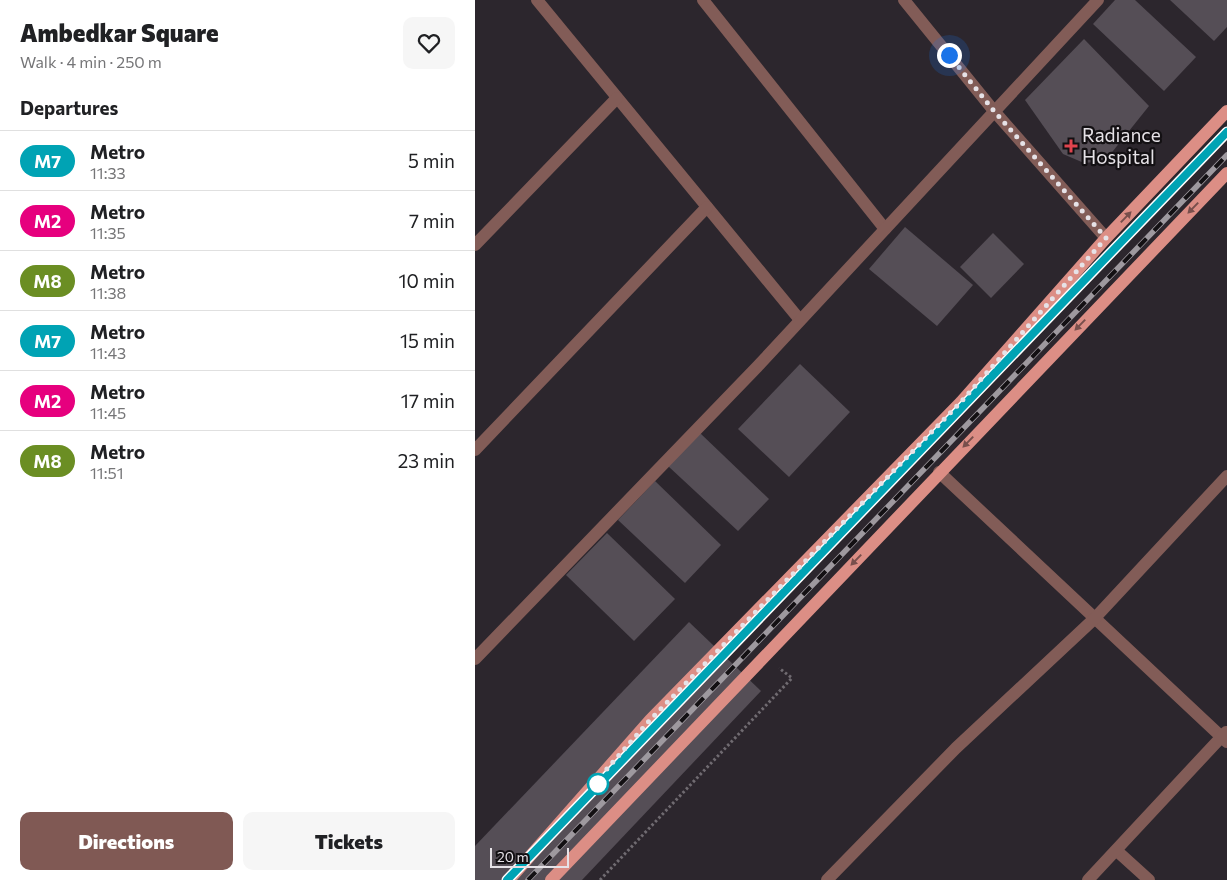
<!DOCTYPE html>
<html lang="en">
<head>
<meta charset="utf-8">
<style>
	:root { --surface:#fff; --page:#f6f6f6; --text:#202124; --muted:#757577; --line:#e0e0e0; --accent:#805954 }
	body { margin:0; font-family:Commissioner,sans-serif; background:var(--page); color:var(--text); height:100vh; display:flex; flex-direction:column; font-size:19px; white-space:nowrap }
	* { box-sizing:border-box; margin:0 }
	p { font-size:16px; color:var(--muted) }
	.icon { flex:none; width:28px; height:28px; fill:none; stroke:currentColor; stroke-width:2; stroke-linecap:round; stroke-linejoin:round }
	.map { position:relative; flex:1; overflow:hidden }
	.drawer { display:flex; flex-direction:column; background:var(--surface); width:475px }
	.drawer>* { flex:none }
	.badge { padding:0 10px; border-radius:16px; font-size:18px; line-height:32px }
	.scale { position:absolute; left:15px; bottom:12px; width:79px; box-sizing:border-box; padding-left:5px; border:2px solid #e6e2e7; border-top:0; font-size:14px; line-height:18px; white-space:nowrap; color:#e6e2e7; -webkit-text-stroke:4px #131013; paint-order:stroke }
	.you { position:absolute; width:25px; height:25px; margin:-12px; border:4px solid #fff; border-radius:50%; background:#1a73e8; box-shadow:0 0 0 8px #1a73e833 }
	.map>.badge { position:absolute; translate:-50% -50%; box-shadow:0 0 0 2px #fff }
	h2 { padding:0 20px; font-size:19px; line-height:45px }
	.round { display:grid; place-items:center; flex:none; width:52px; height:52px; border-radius:10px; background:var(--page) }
	.head { display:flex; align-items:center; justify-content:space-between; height:85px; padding:0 20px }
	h1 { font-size:24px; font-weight:800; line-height:38px }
	.button { display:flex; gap:10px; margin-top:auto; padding:10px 20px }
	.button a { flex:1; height:58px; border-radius:10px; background:var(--accent); color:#fff; font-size:20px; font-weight:800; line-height:58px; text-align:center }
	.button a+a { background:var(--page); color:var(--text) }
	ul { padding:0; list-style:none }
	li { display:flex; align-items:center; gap:15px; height:60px; padding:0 20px; border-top:1px solid var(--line) }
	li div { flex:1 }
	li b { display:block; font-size:19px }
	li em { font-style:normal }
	li .badge { min-width:55px; font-weight:700; text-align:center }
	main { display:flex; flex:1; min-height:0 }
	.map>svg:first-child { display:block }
	.building { fill:#554e56 }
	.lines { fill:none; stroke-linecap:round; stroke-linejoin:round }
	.path { stroke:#706b71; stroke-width:3; stroke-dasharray:2.5 2.5; stroke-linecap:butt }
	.minor { stroke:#825c57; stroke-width:12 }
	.major { stroke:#dc8e85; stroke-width:12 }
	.rail-casing { stroke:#9e999f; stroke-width:5.5 }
	.rail { stroke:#131013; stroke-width:4; stroke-dasharray:11; stroke-linecap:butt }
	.oneway { fill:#784f4c }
	.line-casing { stroke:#fff; stroke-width:11 }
	.line { stroke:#00a3b4; stroke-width:8 }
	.walk { stroke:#e6e2e7; stroke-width:5; stroke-dasharray:0 9 }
	.health-dot { fill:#e0444e; stroke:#131013; stroke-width:2 }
	.stop-dot { fill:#fff; stroke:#00a3b4; stroke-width:2.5 }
	.labels { text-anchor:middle; stroke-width:4.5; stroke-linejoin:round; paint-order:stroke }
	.poi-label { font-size:19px; fill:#e6e2e7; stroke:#131013; text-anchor:start }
</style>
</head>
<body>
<main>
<section class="drawer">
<div class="head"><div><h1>Ambedkar Square</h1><p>Walk · 4 min · 250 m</p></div><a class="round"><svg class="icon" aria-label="heart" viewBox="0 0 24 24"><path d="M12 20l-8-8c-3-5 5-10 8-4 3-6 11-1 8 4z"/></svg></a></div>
<h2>Departures</h2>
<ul>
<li><span class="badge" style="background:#00a3b4;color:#fff">M7</span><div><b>Metro</b><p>11:33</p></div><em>5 min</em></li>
<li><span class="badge" style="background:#e6007e;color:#fff">M2</span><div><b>Metro</b><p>11:35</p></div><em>7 min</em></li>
<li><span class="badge" style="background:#6b8e23;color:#fff">M8</span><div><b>Metro</b><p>11:38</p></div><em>10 min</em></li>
<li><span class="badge" style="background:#00a3b4;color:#fff">M7</span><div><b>Metro</b><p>11:43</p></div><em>15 min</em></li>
<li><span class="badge" style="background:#e6007e;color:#fff">M2</span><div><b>Metro</b><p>11:45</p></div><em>17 min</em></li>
<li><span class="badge" style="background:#6b8e23;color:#fff">M8</span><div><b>Metro</b><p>11:51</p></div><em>23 min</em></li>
</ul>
<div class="button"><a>Directions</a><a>Tickets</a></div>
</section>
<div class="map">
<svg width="752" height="880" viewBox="0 0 752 880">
	<rect width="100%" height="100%" fill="#2c262d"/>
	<g class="building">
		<polygon points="640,0 660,0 721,57 689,91 618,24"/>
		<polygon points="695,0 752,0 752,27 739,41"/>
		<polygon points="609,39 674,106 630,161 609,163 588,154 550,100"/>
		<polygon points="430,227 498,285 462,326 394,269"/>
		<polygon points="518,233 549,264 516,298 485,267"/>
		<polygon points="325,364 375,412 314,477 263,429"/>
		<polygon points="225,433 294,499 263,531 193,466"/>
		<polygon points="180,481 246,545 210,583 143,520"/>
		<polygon points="132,533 200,599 159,641 91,575"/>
		<polygon points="214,622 286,691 107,880 0,880 0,846"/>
	</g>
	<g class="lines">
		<polyline class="path" points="125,880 317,678 304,668"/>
		<g class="minor">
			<polyline points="62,0 325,320"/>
			<polyline points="228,0 410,229"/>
			<polyline points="429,0 519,111 631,238"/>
			<polyline points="0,245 142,98"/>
			<polyline points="0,450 232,207"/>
			<polyline points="464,472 752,742"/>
			<polyline points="0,659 282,367 623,0"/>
			<polyline points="642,851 674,880"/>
			<polyline points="352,880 481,748 619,619 752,476"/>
			<polyline points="613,880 751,732"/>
		</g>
		<g class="major">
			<polyline points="34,880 175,720 486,402 631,238 752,111"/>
			<polyline points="76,880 752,173"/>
		</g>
		<g class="rail-casing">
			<g id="rail">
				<polyline points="32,880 752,132"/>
				<polyline points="53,880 752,155"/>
			</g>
		</g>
		<use href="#rail" class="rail"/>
	</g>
	<defs><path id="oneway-solid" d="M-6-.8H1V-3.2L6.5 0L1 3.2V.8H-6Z" transform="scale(1.25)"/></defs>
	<g class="oneway">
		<use href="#oneway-solid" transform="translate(718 208) rotate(134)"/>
		<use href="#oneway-solid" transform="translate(651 217) rotate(-46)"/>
		<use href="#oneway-solid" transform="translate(605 325) rotate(134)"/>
		<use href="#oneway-solid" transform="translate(493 442) rotate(134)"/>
		<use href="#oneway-solid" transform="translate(381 560) rotate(134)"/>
	</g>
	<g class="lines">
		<g class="line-casing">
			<polyline id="line" points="32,880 752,132"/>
		</g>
		<use href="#line" class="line"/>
		<polyline class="walk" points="123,784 124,778 175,720 486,402 631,238 519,111 474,55"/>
	</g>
	<path class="health-dot" d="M593.5 138.5h5v5h5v5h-5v5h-5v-5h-5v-5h5z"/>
	<circle class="stop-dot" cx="123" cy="784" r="10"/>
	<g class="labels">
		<g class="poi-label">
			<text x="607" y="142">Radiance<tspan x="607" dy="22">Hospital</tspan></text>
		</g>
	</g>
</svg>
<div class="scale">20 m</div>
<div class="you" style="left:474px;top:55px"></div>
</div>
</main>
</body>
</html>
